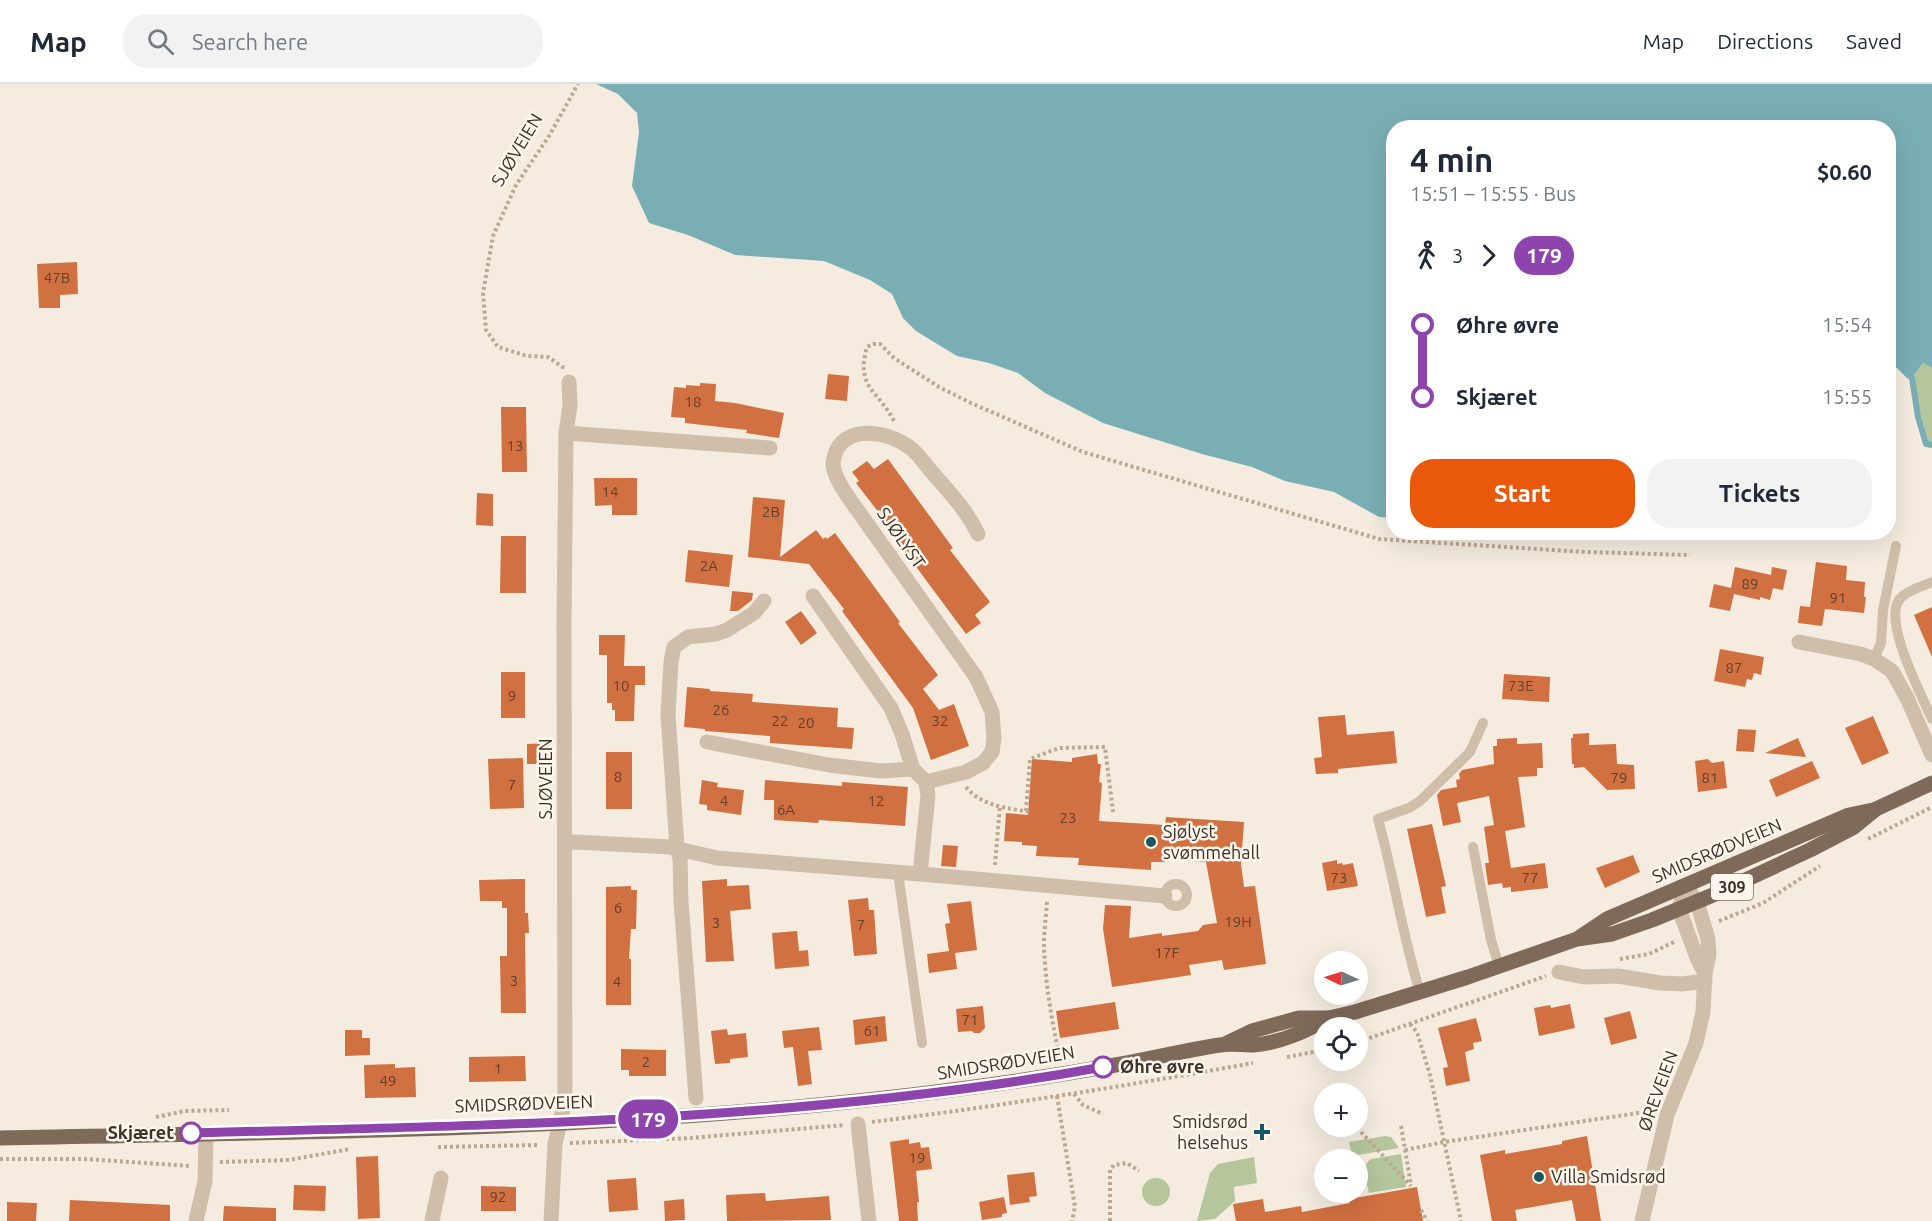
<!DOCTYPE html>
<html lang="en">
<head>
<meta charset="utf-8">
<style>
	:root { --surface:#fff; --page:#f2f2f3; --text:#1f2937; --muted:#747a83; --line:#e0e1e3; --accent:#ea580c }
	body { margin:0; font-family:Ubuntu,sans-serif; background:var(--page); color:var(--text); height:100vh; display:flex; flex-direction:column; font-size:22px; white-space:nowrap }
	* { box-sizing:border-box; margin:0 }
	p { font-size:20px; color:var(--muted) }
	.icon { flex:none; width:33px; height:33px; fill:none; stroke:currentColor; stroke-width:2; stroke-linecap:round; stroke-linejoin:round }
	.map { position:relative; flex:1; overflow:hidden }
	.sheet { position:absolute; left:1386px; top:36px; width:510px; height:420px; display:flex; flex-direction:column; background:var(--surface); border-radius:24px; box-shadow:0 6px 24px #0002 }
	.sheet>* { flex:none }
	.badge { padding:0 12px; border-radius:20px; font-size:21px; line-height:39px }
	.needle { width:39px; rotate:274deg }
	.buttons { position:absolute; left:1314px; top:867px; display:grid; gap:12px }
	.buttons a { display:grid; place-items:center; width:54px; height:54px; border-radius:50%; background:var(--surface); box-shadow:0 6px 24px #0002; font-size:30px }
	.map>.badge { position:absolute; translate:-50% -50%; box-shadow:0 0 0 3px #fff }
	.legs { display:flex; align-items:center; gap:9px; height:66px; padding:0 24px; font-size:20px }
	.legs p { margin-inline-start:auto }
	.head { display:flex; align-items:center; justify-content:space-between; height:102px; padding:0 24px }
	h1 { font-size:33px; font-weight:700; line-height:45px }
	.primary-button { display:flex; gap:12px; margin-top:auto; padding:12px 24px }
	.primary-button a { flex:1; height:69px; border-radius:24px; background:var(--accent); color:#fff; font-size:24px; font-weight:700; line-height:69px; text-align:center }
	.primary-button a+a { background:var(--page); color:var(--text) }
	ul { padding:0 24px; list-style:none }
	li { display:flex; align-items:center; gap:21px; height:72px; font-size:22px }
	li i { display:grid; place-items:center; width:9px; height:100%; margin:0 8px; background:currentColor }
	li i::after { content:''; width:15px; height:15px; margin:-8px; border:4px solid; border-radius:50%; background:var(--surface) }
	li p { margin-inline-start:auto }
	li:first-child i { background:linear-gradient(#0000 50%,currentColor 0) }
	li:last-child i { background:linear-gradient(currentColor 50%,#0000 0) }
	header { display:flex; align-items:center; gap:36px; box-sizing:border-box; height:84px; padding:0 30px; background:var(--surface); border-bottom:2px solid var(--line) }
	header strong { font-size:28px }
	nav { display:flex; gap:33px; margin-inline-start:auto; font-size:21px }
	.search { width:420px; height:54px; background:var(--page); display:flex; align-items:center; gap:15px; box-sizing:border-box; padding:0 21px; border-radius:24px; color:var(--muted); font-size:22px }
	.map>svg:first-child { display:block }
	.green { fill:#b5c69d }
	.water { fill:#7aaeb5 }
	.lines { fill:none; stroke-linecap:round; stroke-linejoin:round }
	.stream { stroke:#7aaeb5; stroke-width:6 }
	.building { fill:#d17041 }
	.path { stroke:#bba893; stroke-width:4; stroke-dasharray:3 3; stroke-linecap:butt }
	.service { stroke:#cfbea9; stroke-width:10 }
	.minor { stroke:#cfbea9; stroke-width:15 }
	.primary { stroke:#7f6959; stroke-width:15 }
	.line-1-casing { stroke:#fff; stroke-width:14 }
	.line-1 { stroke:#8e44ad; stroke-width:9 }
	.poi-dot { fill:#1a5762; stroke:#fcf6ec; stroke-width:2 }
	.stop-1-dot { fill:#fff; stroke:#8e44ad; stroke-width:3 }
	.labels { text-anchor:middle; stroke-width:5; stroke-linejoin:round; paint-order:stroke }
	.number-label { font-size:15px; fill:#60412f }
	.shield { fill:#fcf6ec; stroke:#756c64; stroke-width:1.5 }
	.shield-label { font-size:16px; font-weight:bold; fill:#3b3129 }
	.street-label { font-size:18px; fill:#3b3129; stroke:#fcf6ec }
	.poi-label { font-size:18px; fill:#3b3129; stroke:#fcf6ec; text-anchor:start }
	.stop-label { font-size:18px; font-weight:bold; fill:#3b3129; stroke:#fcf6ec; text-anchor:start }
</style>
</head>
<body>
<header>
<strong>Map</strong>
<div class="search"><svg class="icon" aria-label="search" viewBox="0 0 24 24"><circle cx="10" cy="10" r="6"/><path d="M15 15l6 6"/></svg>Search here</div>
<nav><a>Map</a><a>Directions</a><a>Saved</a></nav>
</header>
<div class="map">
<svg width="1932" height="1137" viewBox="0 0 1932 1137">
	<rect width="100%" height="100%" fill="#f5ecdf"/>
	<g class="green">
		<polygon points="1923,279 1932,284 1932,361 1926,360 1918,333 1912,294"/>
		<polygon points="1385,1052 1391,1053 1399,1064 1352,1072 1349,1058"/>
		<path d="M1401,1070L1406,1103L1369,1109C1367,1097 1360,1083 1371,1075Z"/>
		<polygon points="1254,1073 1257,1099 1234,1103 1235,1117 1215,1135 1197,1137 1210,1089 1218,1080"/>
		<circle cx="1156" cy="1108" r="14"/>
	</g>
	<polygon class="water" points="596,0 1932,0 1932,284 1923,279 1912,294 1908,295 1897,284 1889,282 1888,44 1394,44 1393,434 1379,433 1334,408 1285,397 1252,383 1202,370 1103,339 1045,309 1018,289 989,279 957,272 916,247 903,234 892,210 870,196 824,177 735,171 688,151 649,139 632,102 639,48 637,29 618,10"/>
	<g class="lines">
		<polyline class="stream" points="1912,294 1918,333 1926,360 1932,361"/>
	</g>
	<g class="building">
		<polygon points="77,178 78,210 60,211 60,224 39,224 37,180"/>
		<polygon points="828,290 849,292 847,317 825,315"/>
		<polygon points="700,299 716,300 715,317 735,319 784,329 779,354 746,349 747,346 685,339 685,334 671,333 674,303 686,304 686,301 700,302"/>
		<polygon points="501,323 526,323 527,388 502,388"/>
		<polygon points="888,375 953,464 950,466 990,518 975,531 981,539 966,550 894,453 896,451 856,399 859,397 852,388 867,377 874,385"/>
		<polygon points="594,394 637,394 637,431 612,431 612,421 595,422"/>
		<polygon points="477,409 493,410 493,442 476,441"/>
		<polygon points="753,413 785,416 780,473 816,446 823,455 826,453 827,455 835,449 900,538 898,539 938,591 923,605 939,626 954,620 969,662 931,676 913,624 842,527 844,525 809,480 748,473"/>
		<polygon points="501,452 526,452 526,509 500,509"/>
		<polygon points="688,466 733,471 729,503 685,498"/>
		<polygon points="1816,478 1847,482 1846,496 1865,498 1864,513 1866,513 1864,529 1825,525 1822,542 1798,539 1800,522 1810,523"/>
		<polygon points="1735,483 1771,491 1772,483 1787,486 1783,506 1773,504 1770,516 1760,513 1760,516 1734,510 1730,527 1709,523 1714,500 1731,504"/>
		<polygon points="732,507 753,509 752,516 738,527 730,527"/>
		<polygon points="1932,523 1932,573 1914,531"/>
		<polygon points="801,527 817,549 801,561 785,538"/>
		<polygon points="599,551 625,551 624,582 645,582 645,601 635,601 634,637 615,637 615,626 612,626 612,619 607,619 607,571 599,571"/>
		<polygon points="1720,565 1764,573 1761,591 1754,589 1752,596 1747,595 1745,603 1714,597"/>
		<rect x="501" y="588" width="24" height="46"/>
		<polygon points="1504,590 1550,593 1549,618 1502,615"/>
		<polygon points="687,603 710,605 710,607 753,610 752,618 838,624 837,643 854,644 852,665 770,659 770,652 705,647 705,645 684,643"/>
		<polygon points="1345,631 1347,651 1394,647 1397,679 1338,685 1338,689 1316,690 1314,674 1322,673 1318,633"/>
		<polygon points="1873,632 1889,669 1862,681 1845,644"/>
		<polygon points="1738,645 1756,646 1754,668 1736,667"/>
		<polygon points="1589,649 1589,661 1616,660 1617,680 1634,681 1635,705 1607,706 1584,683 1574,684 1574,680 1572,680 1571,654 1573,654 1573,650"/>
		<polygon points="1517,654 1517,660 1542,659 1543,684 1537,684 1537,692 1518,693 1525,743 1505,747 1511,784 1545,779 1548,804 1511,808 1511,803 1503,804 1502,799 1488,801 1485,779 1489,779 1484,743 1494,741 1489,712 1457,719 1461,738 1443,742 1437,711 1441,706 1457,703 1456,696 1460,695 1459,690 1462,686 1494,680 1493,662 1497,662 1497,655"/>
		<polygon points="1798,654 1806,673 1765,669"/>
		<polygon points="550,659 550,680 527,680 527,660"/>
		<rect x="606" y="668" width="26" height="57"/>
		<polygon points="1097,670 1098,680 1101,680 1099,698 1102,699 1099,737 1165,741 1166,733 1244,738 1241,780 1244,803 1255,802 1266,880 1224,886 1222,876 1189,881 1191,891 1112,903 1103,845 1105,821 1131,822 1129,854 1162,849 1162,852 1198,847 1203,841 1217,839 1206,778 1165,775 1165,778 1151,778 1151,786 1078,781 1079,774 1036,772 1037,762 1022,761 1022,758 1004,757 1006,729 1028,731 1032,675 1072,678 1072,674"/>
		<polygon points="523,674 524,724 490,725 488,675"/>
		<polygon points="1708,675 1712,679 1724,677 1727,704 1698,708 1695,677"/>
		<polygon points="1812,677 1820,694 1776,713 1769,696"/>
		<polygon points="702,696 718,699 717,703 744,706 741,731 707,726 707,721 699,720"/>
		<polygon points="765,696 842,702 842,698 908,703 905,742 819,736 818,739 774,736 774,716 764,716"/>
		<polygon points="1432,740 1446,802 1441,803 1446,829 1426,833 1407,745"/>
		<polygon points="943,761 958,762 956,783 941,782"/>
		<polygon points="1633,771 1640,788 1605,804 1596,784"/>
		<polygon points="1337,776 1337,780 1342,779 1343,781 1353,779 1358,802 1327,807 1322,779"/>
		<polygon points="525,795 525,829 528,829 529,849 525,849 526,929 501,929 500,872 507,872 507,824 502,824 502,817 480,817 479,796"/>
		<polygon points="727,795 727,802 749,801 751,825 730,827 734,877 706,878 702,797"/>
		<polygon points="631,802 631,806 637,806 636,845 631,845 629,875 631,875 631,921 606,921 606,803"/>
		<polygon points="868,814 869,826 874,826 877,870 854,872 848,816"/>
		<polygon points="971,817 977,866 955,869 957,885 929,889 927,870 949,867 945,840 950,839 947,820"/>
		<polygon points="797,847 799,867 808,866 809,882 775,885 772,849"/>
		<polygon points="1115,918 1119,945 1060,954 1056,927"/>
		<polygon points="1570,920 1575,944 1539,952 1534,924 1550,921 1551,924"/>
		<polygon points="983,922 985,944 980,949 974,949 972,947 958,948 956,925"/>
		<polygon points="1630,927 1637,954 1611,961 1604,934"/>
		<polygon points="885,932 887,957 855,961 853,936"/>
		<polygon points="1476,934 1482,957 1473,959 1474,965 1465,968 1470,997 1446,1002 1443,984 1448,983 1438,944"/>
		<polygon points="819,943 822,966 808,967 812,1000 798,1002 793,963 784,964 782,947"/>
		<polygon points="727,945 728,951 746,949 748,973 730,975 730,979 715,980 711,947"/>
		<polygon points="345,946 362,946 362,954 370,954 370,971 345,972"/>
		<polygon points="621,965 666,966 666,992 629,992 629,986 621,986"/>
		<polygon points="525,972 526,997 469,998 469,973"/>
		<polygon points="395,980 395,984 415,983 416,1013 365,1014 364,981"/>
		<polygon points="1587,1052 1601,1137 1576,1137 1572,1116 1515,1126 1517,1137 1492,1137 1480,1071 1505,1066 1505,1070 1562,1060 1562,1057"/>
		<polygon points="909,1055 909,1060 920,1058 921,1064 929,1063 932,1085 916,1087 919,1118 917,1118 918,1137 899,1137 890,1058"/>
		<polygon points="378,1072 380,1134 358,1135 356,1073"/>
		<polygon points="1034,1088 1037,1112 1029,1113 1030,1118 1010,1121 1007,1091"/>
		<polygon points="636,1094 638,1126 609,1128 607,1096"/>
		<polygon points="294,1101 326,1102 325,1127 293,1126"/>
		<polygon points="481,1102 516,1103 516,1127 481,1127"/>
		<polygon points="1417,1103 1423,1137 1236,1137 1233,1120 1263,1115 1265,1128 1301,1122 1302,1128 1350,1119 1349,1115"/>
		<polygon points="765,1109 766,1117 829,1112 831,1136 727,1137 726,1111"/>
		<polygon points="1004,1113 1007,1129 1002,1130 1002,1133 982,1136 979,1118"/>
		<polygon points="684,1115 685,1136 665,1137 664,1117"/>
		<polygon points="70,1116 170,1121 170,1137 69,1137"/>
		<polygon points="7,1118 37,1119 36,1137 7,1137"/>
		<polygon points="224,1122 276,1124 276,1137 223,1137"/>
	</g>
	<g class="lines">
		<g class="path">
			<polyline points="564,284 548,273 527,272 498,263 486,246 483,209 493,152 516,101 549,52 578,0"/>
			<path d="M894,337C879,307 855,304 867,263L873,260H880L894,274L939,303L971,319L1083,368L1379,455L1585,468L1690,471"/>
			<path d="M966,703C981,722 1010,725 1032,728"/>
			<polyline points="1026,727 1030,675 1059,664 1105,663 1113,728"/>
			<polyline points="1868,755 1932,723"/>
			<polyline points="995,781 1000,722"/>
			<path d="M1047,818C1046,832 1044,847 1044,861C1045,897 1052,939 1060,974"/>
			<polyline points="1719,837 1763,819 1820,782"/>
			<polyline points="1620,875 1649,870 1676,857"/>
			<polyline points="1410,940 1417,948 1430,991 1461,1137"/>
			<polyline points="1358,958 1546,892"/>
			<polyline points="1287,973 1324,966"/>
			<polyline points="1074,1010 1083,1021 1103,1030"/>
			<polyline points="1057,1012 1075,1123 1072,1137"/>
			<polyline points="156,1033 185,1027 229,1026"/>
			<path d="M872,1038C1000,1022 1126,1002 1253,979"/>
			<polyline points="1401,1042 1411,1101"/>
			<polyline points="1361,1048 1411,1102"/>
			<polyline points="570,1059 691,1054 844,1041"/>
			<polyline points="438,1063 538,1061"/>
			<polyline points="1405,1066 1444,1058 1645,1028 1653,1029"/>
			<polyline points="0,1075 85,1075 190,1082"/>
			<polyline points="220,1078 289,1076 350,1065"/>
			<polyline points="1421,1126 1427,1137"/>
			<polyline points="1110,1137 1110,1086 1114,1081 1127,1079 1139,1087"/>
		</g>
		<g class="service">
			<path d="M1932,498C1923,502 1905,507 1899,516C1883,538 1922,612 1932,635"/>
			<polyline points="1874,575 1881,559 1883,526 1896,462"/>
			<polyline points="1473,763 1491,856 1499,882"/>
			<polyline points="898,789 922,959"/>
			<circle cx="1176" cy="811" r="11"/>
			<path d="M1420,908C1402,851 1394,792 1378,735L1409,724L1420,717L1470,668L1483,639"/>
		</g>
		<g class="minor">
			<polyline points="566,349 770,364"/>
			<polyline points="813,512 891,624 902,650 913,685 926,698"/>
			<polyline points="1799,558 1861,570 1874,575 1892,587 1907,614 1932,671"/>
			<polyline points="707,658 829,681 881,687 913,685"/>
			<polyline points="566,759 575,758 670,763 717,774 920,790 1165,812"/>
			<path d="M920,790L928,711L926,698L966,688L983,679L992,668L994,655L992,628L976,593L851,417C844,407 834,393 833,380C833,375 835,371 836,367C849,340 889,348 909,363C918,369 924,379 931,387C948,407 967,426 978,450"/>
			<polyline points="1682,814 1679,825 1697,874 1705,889"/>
			<polyline points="1559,888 1584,893 1618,892 1660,899 1682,900 1705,897"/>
			<polyline points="696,1014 681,817 680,775 677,764 668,630 671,578 674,563 688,553 716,550 727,546 754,529 764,517"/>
			<polyline points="858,1040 869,1137"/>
			<polyline points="196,1137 205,1097 206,1049"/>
			<polyline points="432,1137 441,1094"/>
			<polyline points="551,1137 555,1060 565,1017 564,540 566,349 570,321 569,298"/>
			<polyline points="1642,1137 1667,1031 1696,959 1703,928 1705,889 1709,871 1708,855 1697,818 1686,802"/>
		</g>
		<g class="primary">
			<polyline points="1580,853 1607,835 1849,731 1873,726"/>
			<polyline points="1227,959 1252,947 1299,934 1329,934 1355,928 1468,893 1577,855 1612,850 1652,836 1713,811 1810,766 1854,743 1876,725 1932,699"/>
			<path d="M0,1054C374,1046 751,1047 1121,980C1154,974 1187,966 1220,961C1231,959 1242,961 1253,961C1281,959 1306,947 1329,934"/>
		</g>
	</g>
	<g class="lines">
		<g class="line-1-casing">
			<path id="line-1" d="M191,1049C496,1041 801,1038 1103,983"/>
		</g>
		<use href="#line-1" class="line-1"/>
	</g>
	<g class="poi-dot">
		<circle cx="1151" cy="758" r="6"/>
		<path d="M1259 1039h6v6h6v6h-6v6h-6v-6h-6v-6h6z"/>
		<circle cx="1539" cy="1093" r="6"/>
	</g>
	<g class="stop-1-dot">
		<circle cx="1103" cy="983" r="10"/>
		<circle cx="191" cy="1049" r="10"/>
	</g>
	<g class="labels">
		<g class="number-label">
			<text x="57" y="199">47B</text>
			<text x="693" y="323">18</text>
			<text x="515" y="367">13</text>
			<text x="610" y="413">14</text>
			<text x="771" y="433">2B</text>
			<text x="709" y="487">2A</text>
			<text x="1750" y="505">89</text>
			<text x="1838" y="519">91</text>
			<text x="1734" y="589">87</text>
			<text x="621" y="607">10</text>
			<text x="1521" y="607">73E</text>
			<text x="512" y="617">9</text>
			<text x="721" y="631">26</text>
			<text x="780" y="642">22</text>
			<text x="940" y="642">32</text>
			<text x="806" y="644">20</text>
			<text x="618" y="698">8</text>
			<text x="1619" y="699">79</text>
			<text x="1710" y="699">81</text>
			<text x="512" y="706">7</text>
			<text x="724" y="722">4</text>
			<text x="876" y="722">12</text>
			<text x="786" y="731">6A</text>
			<text x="1068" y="739">23</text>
			<text x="1339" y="799">73</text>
			<text x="1530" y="799">77</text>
			<text x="618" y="829">6</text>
			<text x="1238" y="843">19H</text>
			<text x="716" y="844">3</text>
			<text x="861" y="846">7</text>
			<text x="1167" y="874">17F</text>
			<text x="514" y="902">3</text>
			<text x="617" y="903">4</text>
			<text x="970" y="941">71</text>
			<text x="872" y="952">61</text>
			<text x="646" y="983">2</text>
			<text x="498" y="990">1</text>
			<text x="388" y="1002">49</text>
			<text x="917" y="1079">19</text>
			<text x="498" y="1118">92</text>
		</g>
		<rect class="shield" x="1711" y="790" width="42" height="26" rx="4.5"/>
		<g class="shield-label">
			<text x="1732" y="809">309</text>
		</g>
		<g class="street-label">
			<text transform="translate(517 66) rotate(-59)" y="6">SJØVEIEN</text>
			<text transform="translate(901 454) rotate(55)" y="6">SJØLYST</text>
			<text transform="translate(546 695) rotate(-90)" y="6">SJØVEIEN</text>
			<text transform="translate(1717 767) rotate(-23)" y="6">SMIDSRØDVEIEN</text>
			<text transform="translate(1006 979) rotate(-9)" y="6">SMIDSRØDVEIEN</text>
			<text transform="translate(1658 1007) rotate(-70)" y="6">ØREVEIEN</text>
			<text transform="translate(524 1020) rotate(-2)" y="6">SMIDSRØDVEIEN</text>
		</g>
		<g class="poi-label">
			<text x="1163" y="754">Sjølyst<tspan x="1163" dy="21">svømmehall</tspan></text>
			<text x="1248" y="1044" text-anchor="end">Smidsrød<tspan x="1248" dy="21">helsehus</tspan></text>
			<text x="1551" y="1099">Villa Smidsrød</text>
		</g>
		<g class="stop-label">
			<text x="1120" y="989">Øhre øvre</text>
			<text x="174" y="1055" text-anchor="end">Skjæret</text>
		</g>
	</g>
</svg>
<div class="buttons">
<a><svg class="needle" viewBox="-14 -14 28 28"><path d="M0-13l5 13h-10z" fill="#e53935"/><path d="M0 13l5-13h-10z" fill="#747a83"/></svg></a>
<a><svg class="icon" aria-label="locate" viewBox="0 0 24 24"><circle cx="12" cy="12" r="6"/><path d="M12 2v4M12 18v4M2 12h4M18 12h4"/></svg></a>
<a>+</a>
<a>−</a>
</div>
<b class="badge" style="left:648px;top:1035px;background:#8e44ad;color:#fff">179</b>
<section class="sheet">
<div class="head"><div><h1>4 min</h1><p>15:51 – 15:55 · Bus</p></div><b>$0.60</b></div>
<div class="legs"><svg class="icon" aria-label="walk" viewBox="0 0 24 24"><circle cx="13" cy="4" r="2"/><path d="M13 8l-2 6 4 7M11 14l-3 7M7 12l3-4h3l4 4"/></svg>3<svg class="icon" aria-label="forward" viewBox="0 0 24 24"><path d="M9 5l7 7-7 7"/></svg><b class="badge" style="background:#8e44ad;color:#fff">179</b></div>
<ul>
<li><i style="color:#8e44ad"></i><b>Øhre øvre</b><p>15:54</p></li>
<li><i style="color:#8e44ad"></i><b>Skjæret</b><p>15:55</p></li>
</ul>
<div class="primary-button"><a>Start</a><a>Tickets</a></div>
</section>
</div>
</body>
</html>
